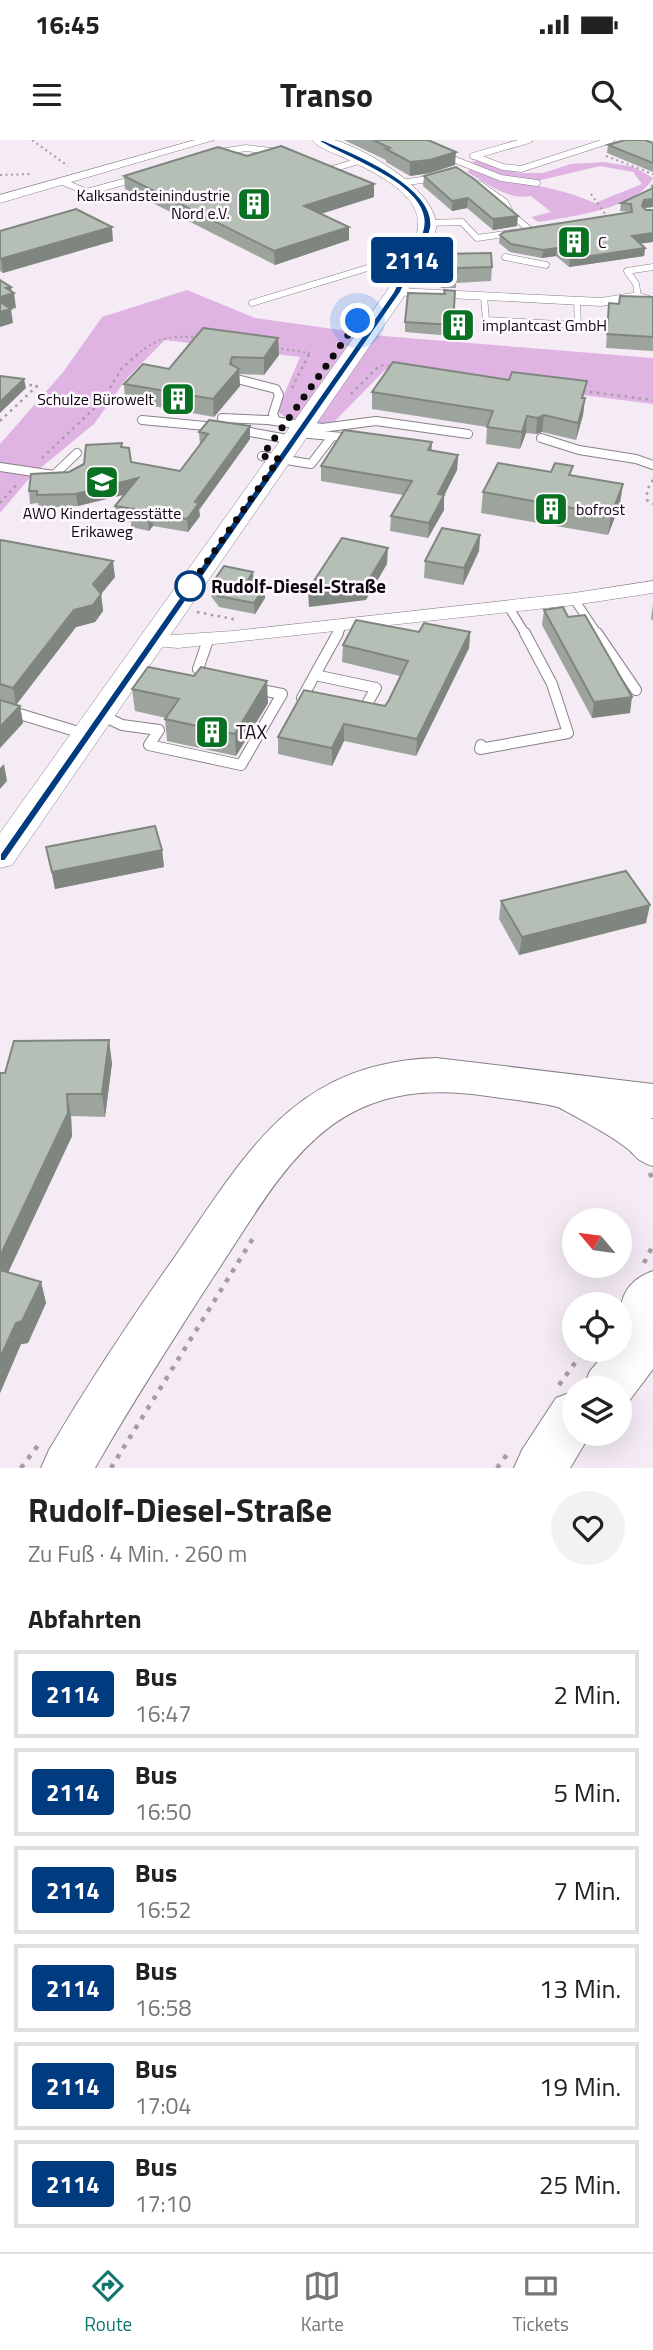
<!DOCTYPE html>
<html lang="de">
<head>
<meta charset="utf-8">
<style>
	:root { --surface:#fff; --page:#f2f2f2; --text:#222; --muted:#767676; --line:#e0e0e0; --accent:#0f766e }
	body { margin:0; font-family:"Titillium Web",sans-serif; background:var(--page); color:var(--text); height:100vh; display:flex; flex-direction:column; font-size:26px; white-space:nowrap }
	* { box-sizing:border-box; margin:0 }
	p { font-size:23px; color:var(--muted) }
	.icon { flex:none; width:38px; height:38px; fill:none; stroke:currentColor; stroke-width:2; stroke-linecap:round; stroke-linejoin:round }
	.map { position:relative; height:1328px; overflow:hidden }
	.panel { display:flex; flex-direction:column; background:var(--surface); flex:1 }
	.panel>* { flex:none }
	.badge { padding:0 14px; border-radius:5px; font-size:24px; line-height:46px }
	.needle { width:46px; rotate:299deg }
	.controls { position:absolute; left:562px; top:1068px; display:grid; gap:14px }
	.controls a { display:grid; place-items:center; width:70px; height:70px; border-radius:50%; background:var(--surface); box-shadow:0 7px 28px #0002; font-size:35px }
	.you { position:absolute; width:35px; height:35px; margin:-18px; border:5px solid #fff; border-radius:50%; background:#1a73e8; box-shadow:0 0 0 10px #1a73e833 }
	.map>.badge { position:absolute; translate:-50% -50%; box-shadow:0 0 0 4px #fff }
	h2 { padding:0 28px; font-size:26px; line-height:63px }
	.round { display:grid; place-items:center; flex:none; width:74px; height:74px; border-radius:37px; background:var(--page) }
	.overview { display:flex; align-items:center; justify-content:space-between; height:119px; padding:0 28px }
	h1 { font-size:33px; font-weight:700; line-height:52px }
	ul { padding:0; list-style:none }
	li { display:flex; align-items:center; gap:21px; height:88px; margin:0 14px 10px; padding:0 14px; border:4px solid var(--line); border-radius:0px }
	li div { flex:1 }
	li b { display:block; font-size:26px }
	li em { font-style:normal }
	li .badge { min-width:77px; font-weight:700; text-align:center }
	.status { display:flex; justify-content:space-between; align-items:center; height:49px; padding:0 35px; background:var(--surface); direction:ltr }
	.status svg { height:19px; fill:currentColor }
	header { display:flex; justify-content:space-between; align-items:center; height:91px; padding:0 28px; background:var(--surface); font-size:32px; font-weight:700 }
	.tabs { display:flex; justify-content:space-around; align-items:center; height:98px; border-top:2px solid var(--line); background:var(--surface); font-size:19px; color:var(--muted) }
	.tabs a { display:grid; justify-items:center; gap:4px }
	.tabs .on { color:var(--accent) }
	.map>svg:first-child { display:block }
	.green { fill:#dfb4e2 }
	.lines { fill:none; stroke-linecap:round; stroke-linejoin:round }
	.lane-far2-casing { stroke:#898189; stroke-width:7 }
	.lane-far1-casing { stroke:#898189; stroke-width:10 }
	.lane-casing { stroke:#898189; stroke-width:12 }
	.street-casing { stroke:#898189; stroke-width:1 }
	.secondary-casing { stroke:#898189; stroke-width:1 }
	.primary-casing { stroke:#898189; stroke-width:2 }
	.path-far2 { stroke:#a49da4; stroke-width:2; stroke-dasharray:2 3.5; stroke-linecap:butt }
	.path-far1 { stroke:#a49da4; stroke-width:2.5; stroke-dasharray:2.5 4.5; stroke-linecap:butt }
	.path { stroke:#a49da4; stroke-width:4.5; stroke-dasharray:4.5 7; stroke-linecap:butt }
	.lane-far2 { stroke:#fff; stroke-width:6 }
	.lane-far1 { stroke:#fff; stroke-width:8 }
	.lane { stroke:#fff; stroke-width:10 }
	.street { fill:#fff; fill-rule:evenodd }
	.secondary { fill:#fff; fill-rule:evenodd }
	.primary { fill:#fff; fill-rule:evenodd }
	.wall { fill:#9da49d }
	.shaded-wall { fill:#7f867f }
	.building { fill:#b6bfb6; stroke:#7f867f; stroke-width:2 }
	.line { fill:#003b80; stroke:#fff; stroke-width:2 }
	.walk { stroke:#0d0a0d; stroke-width:7; stroke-dasharray:0 12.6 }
	.stop-dot { fill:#fff; stroke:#003b80; stroke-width:3.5 }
	.labels { text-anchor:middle; stroke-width:5; stroke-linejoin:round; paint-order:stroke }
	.far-poi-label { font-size:16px; fill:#0d0a0d; stroke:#fff9ff; text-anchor:start }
	.stop-label { font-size:19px; font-weight:bold; fill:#0d0a0d; stroke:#fff9ff; text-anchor:start }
	.poi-label { font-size:19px; fill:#0d0a0d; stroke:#fff9ff; text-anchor:start }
</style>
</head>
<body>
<div class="status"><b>16:45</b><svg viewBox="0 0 49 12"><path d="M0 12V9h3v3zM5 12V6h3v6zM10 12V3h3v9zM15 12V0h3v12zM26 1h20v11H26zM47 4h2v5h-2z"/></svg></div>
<header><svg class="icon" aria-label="menu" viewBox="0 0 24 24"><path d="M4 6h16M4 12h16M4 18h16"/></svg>Transo<svg class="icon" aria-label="search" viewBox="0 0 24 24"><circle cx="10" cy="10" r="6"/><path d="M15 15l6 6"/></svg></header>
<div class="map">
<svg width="653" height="1328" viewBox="0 0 653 1328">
	<rect width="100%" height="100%" fill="#f4ebf4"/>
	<g class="green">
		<path d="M472,21H483L519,33H543L571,24L604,22L634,27L653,38C636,69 570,77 538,82L531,77L551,72L531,56C508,61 485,42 467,32L471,29C512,44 556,45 595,63L642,44L633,32L600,26L537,41L509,37L478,27Z"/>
		<polygon points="187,150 255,178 383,196 653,218 653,264 385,230 334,282 320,285 285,277 277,271 300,217 165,200 127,238 94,284 33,334 0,373 0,304 64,231 102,177"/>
	</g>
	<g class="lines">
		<g class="lane-far2-casing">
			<g id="lane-far2">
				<polyline points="213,13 246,8 280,12"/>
				<polyline points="443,15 501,38 537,43"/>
				<polyline points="473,16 529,0"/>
				<polyline points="474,16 503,27 521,29 611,0"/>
				<polyline points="321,27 329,30 362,20"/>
				<polyline points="63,42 87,52 138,38"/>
				<polyline points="400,43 436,38"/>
				<polyline points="479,44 505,62 511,74 530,90"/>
				<polyline points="427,83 462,82 477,98 512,93"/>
				<polyline points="505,117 546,125"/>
				<polyline points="653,127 627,131 636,144 638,156 653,160"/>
				<polyline points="484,156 486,180 578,185 577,161"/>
				<polyline points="252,163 384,123 410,125"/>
			</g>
		</g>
		<g class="lane-far1-casing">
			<g id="lane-far1">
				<polyline points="237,239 276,249 279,255 273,274 276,281"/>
				<polyline points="222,278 268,280 322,288 376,281 468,294"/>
				<polyline points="142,280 216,287"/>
				<polyline points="239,290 293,300"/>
				<polyline points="298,293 354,298"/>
				<polyline points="541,298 579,310 636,319 653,325"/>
				<polyline points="262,316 311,324 331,298"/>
				<polyline points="0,327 54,335 77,313"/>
				<polyline points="574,459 598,495"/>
				<polyline points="508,466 526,495"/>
				<polyline points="337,495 343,484"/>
			</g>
		</g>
		<g class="lane-casing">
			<g id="lane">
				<polyline points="597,493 636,550"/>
				<polyline points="208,500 198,529 210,539"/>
				<polyline points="315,535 376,548 363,571"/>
				<polyline points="306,559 302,558 338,493"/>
				<polyline points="0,568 85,594"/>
				<polyline points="101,575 122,585 159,590 149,605 241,625 282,554 256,549"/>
				<polyline points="481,605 480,609 568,593 552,544 525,493"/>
			</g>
		</g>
		<g class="street-casing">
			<g id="street">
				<polygon points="195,0 214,0 0,63 0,55"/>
				<polygon points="397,148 601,158 638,152 645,156 638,160 601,166 392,155 392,149"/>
				<polygon points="653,441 653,453 574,465 178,508 143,505 140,501 143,497 233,491 574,453"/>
			</g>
		</g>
		<g class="secondary-casing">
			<path id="secondary" d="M312,0C319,0 327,0 334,0C364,8 439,51 436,88C434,109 417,133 407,152L12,725L0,728V693L387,151C397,132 415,110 418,88C422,54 375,33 349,20C338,14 320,10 312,0Z"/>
		</g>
		<g class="primary-casing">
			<g id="primary">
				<path d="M436,918L653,944V978H650L653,979V1026C634,1020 637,1015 624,1006C605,992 580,979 560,968C552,964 500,958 487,956C330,932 287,1025 212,1139C172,1201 132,1263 95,1328H41L49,1310C88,1244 130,1180 174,1118C246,1014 293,923 436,918Z"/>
				<path d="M653,1131V1229L626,1265L620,1267V1248H583L590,1231L602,1217L598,1209H620C620,1174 614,1145 653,1131Z"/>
				<polygon points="574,1251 574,1293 591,1293 570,1328 514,1328 522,1310 556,1258"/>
			</g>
		</g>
		<g class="path-far2">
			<polyline points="32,0 68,26"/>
			<polyline points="606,16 653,34"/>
			<polyline points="0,35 33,34"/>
			<polyline points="591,54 608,78"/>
			<polyline points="276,208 309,213 308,216"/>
			<path d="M136,216C158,196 171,196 199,197"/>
		</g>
		<g class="path-far1">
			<polyline points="292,248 309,214"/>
			<polyline points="583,251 653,260"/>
			<polyline points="351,254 380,225 395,227"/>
			<polyline points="0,281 37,246 23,244"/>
			<polyline points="42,318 102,261 122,228 138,214"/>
			<polyline points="653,340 647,350 647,360 653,364"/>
			<polyline points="0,363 17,344"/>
			<polyline points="197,472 238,480"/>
		</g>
		<g class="path">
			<polyline points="650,1033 653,1042"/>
			<polyline points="644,1123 653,1105"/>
			<polyline points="559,1245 585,1209"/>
			<polyline points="21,1328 39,1304"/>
			<polyline points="111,1328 255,1095"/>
			<polyline points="497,1328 508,1313"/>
		</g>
		<use href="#lane-far2" class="lane-far2"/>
		<use href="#lane-far1" class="lane-far1"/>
		<use href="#lane" class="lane"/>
		<use href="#street" class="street"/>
		<use href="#secondary" class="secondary"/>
		<use href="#primary" class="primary"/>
	</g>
	<g class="wall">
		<polygon points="344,0 428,0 455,25 430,33 410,36 386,22 386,20"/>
		<polygon points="653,3 653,32 607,13 608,5"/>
		<polygon points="247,16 374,57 321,74 349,87 349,100 275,125 125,49 124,36"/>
		<polygon points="456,27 517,86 493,90 467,68 452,71 423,46 424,36"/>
		<polygon points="653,44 653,67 644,68 640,103 645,108 644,116 569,127 556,116 542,118 510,112 499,103 500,95 630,72 620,71 621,63 651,49 651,45"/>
		<polygon points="0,91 113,101 3,133 0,131"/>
		<polygon points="437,114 492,127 491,141 456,143 456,148 441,148 437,128"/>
		<polygon points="444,150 455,151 452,196 405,192 405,182 444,154"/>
		<polygon points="653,157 653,211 606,208 609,163 619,164"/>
		<polygon points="278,198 279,215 264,235 239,234 240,246 214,277 125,261 124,244 169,229"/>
		<polygon points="372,252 585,258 583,275 576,300 542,292 536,294 526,293 520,309 486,304 487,287 372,269"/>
		<polygon points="250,286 250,299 199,370 200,376 188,392 153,386 149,391 131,387 131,382 116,379 115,366 124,354 78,366 39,368 38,363 30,364 29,351 69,332 122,303 122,307 131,322 180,331 200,305 199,292"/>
		<polygon points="432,302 432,311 458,315 457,330 444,355 444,370 428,398 390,391 391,376 403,355 321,341 321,326"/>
		<polygon points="551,332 572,335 620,364 608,395 481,373 483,352"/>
		<polygon points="480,395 479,411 463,445 424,438 425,421"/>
		<polygon points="0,402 115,437 101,454 103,471 95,482 76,487 16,565 20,566 23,583 0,608"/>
		<polygon points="253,432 253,444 265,446 265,458 255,474 219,467 211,456 211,445"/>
		<polygon points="653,465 653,481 651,478"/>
		<polygon points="544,470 568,477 630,573 592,578 542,485"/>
		<polygon points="419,492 470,492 469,508 416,616 344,601 332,626 278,614 278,597 385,566 389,560 400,536 342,522 343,505"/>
		<polygon points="132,549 268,563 236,616 167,601 165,579 166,578 135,571"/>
		<polygon points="46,707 162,710 164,727 55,749"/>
		<polygon points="501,761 646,783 519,815 499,779"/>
		<polygon points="112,923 105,977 71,976 72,996 8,1132 41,1142 46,1163 28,1203 21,1204 0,1253 0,933"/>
	</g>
	<g class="shaded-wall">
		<polygon points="456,12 455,25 430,33 410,36 410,22"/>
		<polygon points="374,44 374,57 304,79 304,66"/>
		<polygon points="468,58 467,68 452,71 452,61"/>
		<polygon points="653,59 653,67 643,68 642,66 644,60"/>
		<polygon points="518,76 517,86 493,90 493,79"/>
		<polygon points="112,87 113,101 3,133 1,119"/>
		<polygon points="349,87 349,100 275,125 274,111"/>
		<polygon points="653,93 653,102 631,105 632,96"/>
		<polygon points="557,108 556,116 542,118 543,110"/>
		<polygon points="645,108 644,116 569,127 570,119"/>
		<polygon points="11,147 12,154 14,153 16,168 11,169 13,183 0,187 0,157 6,148"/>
		<polygon points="278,198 279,215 264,235 264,218"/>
		<polygon points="232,217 233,234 239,229 240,246 214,277 213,259 230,224"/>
		<polygon points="24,239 26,248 0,273 0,262"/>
		<polygon points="585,258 583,275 576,300 578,283"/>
		<polygon points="544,275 542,292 536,294 537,278"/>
		<polygon points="527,276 526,293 520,309 522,292"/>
		<polygon points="250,286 250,299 199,370 200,376 188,392 187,379 195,362"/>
		<polygon points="458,315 457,330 444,356 444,370 428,398 429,383 438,354"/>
		<polygon points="138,338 140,351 78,366 76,354"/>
		<polygon points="623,344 620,364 608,395 611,375"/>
		<polygon points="152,373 153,386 149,391 148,378"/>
		<polygon points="480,395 479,411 463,445 464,428"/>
		<polygon points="388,408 387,424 366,460 309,467 308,450"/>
		<polygon points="113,421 115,437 101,454 103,471 95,482 76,487 16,565 13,548"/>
		<polygon points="253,432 254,443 246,454 246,443"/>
		<polygon points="265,446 265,458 255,474 254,463"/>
		<polygon points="470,492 469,508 416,616 417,599"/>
		<polygon points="267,541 268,563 236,616 235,594"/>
		<polygon points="632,557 630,573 592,578 594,562"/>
		<polygon points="20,566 23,583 0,608 0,587"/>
		<polygon points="344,584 344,601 332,626 332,608"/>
		<polygon points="4,624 7,641 0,649 0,628"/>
		<polygon points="162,710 164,727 55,749 52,732"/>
		<polygon points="650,765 646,783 519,815 522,797"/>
		<polygon points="109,900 112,923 105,977 102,954"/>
		<polygon points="67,954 71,976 72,996 0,1150 0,1116"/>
		<polygon points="41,1142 46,1163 28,1203 21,1204 0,1253 0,1218 16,1183"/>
	</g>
	<g class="building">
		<polygon points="373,0 428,0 456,12 430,20 410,22 386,9 390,8"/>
		<polygon points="625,0 645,0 653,3 653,23 608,5"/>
		<polygon points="281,6 374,44 304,66 349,87 274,111 124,36 218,7 247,16"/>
		<polygon points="456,27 474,39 518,76 493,79 468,58 452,61 424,36"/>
		<polygon points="653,48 653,59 644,60 642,66 646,70 653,70 653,93 632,96 645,108 570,119 557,108 543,110 511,104 500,95 504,92 632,72 631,64 621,63"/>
		<polygon points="76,69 112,87 0,119 0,91"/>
		<polygon points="491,113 492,127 457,128 457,134 442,133 437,114"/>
		<polygon points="0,140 11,147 6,148 14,153 0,157"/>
		<polygon points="444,150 455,151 453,185 405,182 408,153 445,154"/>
		<polygon points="620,156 653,157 653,197 607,194 609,163 619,164"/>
		<polygon points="0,162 11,169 0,172"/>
		<polygon points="203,188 278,198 264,218 232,217 230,224 239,229 213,259 124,244 143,224 169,229"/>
		<polygon points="393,222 509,240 512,232 587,241 582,258 585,258 578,283 544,275 537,278 527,276 522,292 487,287 493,271 372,252"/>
		<polygon points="0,236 24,239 0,262"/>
		<polygon points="209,280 250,286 195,362 199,363 187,379 152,373 148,378 130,374 134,369 115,366 138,338 76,354 37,355 37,351 29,351 31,334 69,332 84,324 86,305 122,303 121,307 129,308 131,322 180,331 208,294 199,292"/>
		<polygon points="344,290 432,302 428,310 458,315 438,354 444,355 429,383 391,376 412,341 321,326"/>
		<polygon points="498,323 551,332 555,323 573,326 569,335 623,344 611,375 483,352"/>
		<polygon points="442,388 480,395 464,428 425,421"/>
		<polygon points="342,398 388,408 367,443 308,450"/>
		<polygon points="1,400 113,421 93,444 101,454 93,465 74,470 13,548 0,544 0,402"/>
		<polygon points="224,426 253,432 246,443 265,446 254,463 218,456 211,445"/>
		<polygon points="563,467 568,477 585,475 632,557 594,562 544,470"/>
		<polygon points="356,480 419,492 424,483 470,492 417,599 344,584 332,608 278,597 304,550 385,566 389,560 408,521 343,505"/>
		<polygon points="148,527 194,536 201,527 267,541 235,594 165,579 179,559 132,549"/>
		<polygon points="0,560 20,566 0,587"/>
		<polygon points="155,686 162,710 52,732 46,707"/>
		<polygon points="626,731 650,765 522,797 501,761"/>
		<polygon points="109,900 102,954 67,954 68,973 0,1116 0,933 5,933 14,901"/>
		<polygon points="0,1130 41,1142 22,1181 16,1183 0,1218"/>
	</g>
	<path class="line" d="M317,0H323C352,12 437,46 431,88C429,101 408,137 401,152L5,721H0V714L393,152C401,135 420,105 423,88C432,45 342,18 317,0Z"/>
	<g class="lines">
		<polyline class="walk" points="190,446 188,449 279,319 262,316 358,181"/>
	</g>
	<defs>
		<g id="building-square" transform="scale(1.75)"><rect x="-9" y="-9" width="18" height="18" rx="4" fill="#087122" stroke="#fff9ff"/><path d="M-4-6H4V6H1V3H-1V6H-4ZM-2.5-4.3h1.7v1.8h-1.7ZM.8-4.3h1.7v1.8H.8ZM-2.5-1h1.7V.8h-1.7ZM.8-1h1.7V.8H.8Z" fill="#fff"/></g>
		<g id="school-square" transform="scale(1.75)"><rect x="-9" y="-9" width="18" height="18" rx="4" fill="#087122" stroke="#fff9ff"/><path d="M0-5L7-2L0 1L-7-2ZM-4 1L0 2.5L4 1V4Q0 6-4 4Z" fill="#fff"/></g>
	</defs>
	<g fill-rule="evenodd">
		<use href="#building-square" x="254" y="64"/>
		<use href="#building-square" x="574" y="102"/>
		<use href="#building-square" x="458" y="185"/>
		<use href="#building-square" x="178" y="259"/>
		<use href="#school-square" x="102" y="342"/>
		<use href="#building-square" x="551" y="369"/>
		<use href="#building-square" x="212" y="592"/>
	</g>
	<circle class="stop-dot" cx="190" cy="446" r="14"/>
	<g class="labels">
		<g class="far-poi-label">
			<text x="230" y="61" text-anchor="end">Kalksandsteinindustrie<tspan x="230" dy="18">Nord e.V.</tspan></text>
			<text x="598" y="108">C</text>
			<text x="482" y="191">implantcast GmbH</text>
			<text x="154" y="265" text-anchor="end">Schulze Bürowelt</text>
			<text x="576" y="375">bofrost</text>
			<text x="102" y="379" text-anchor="middle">AWO Kindertagesstätte<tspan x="102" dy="18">Erikaweg</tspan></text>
		</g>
		<g class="stop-label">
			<text x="211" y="453">Rudolf-Diesel-Straße</text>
		</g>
		<g class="poi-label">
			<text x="236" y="599">TAX</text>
		</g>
	</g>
</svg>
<div class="controls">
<a><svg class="needle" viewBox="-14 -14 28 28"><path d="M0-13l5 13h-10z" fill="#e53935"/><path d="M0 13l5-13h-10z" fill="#767676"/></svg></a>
<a><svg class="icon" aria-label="locate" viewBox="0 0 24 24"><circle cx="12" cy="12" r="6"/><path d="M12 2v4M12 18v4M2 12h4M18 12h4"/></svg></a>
<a><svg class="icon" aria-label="layers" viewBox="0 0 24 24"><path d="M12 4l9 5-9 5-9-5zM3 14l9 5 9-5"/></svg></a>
</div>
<div class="you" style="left:358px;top:181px"></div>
<b class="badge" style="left:412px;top:120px;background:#003b80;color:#fff">2114</b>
</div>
<section class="panel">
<div class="overview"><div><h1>Rudolf-Diesel-Straße</h1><p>Zu Fuß · 4 Min. · 260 m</p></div><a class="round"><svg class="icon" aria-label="heart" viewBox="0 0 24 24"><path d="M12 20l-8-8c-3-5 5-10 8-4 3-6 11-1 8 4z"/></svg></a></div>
<h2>Abfahrten</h2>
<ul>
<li><span class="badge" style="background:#003b80;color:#fff">2114</span><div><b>Bus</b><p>16:47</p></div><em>2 Min.</em></li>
<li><span class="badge" style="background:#003b80;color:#fff">2114</span><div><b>Bus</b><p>16:50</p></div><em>5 Min.</em></li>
<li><span class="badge" style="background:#003b80;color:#fff">2114</span><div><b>Bus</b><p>16:52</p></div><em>7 Min.</em></li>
<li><span class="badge" style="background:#003b80;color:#fff">2114</span><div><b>Bus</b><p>16:58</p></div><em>13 Min.</em></li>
<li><span class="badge" style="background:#003b80;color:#fff">2114</span><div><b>Bus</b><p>17:04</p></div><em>19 Min.</em></li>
<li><span class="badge" style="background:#003b80;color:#fff">2114</span><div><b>Bus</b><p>17:10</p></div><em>25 Min.</em></li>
</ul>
</section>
<nav class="tabs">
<a class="on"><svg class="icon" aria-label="directions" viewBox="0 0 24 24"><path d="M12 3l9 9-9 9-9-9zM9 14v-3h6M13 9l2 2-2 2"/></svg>Route</a>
<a><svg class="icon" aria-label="map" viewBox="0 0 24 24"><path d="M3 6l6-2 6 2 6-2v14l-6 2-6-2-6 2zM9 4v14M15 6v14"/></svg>Karte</a>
<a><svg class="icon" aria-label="tickets" viewBox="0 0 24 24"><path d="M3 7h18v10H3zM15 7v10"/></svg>Tickets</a>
</nav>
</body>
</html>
